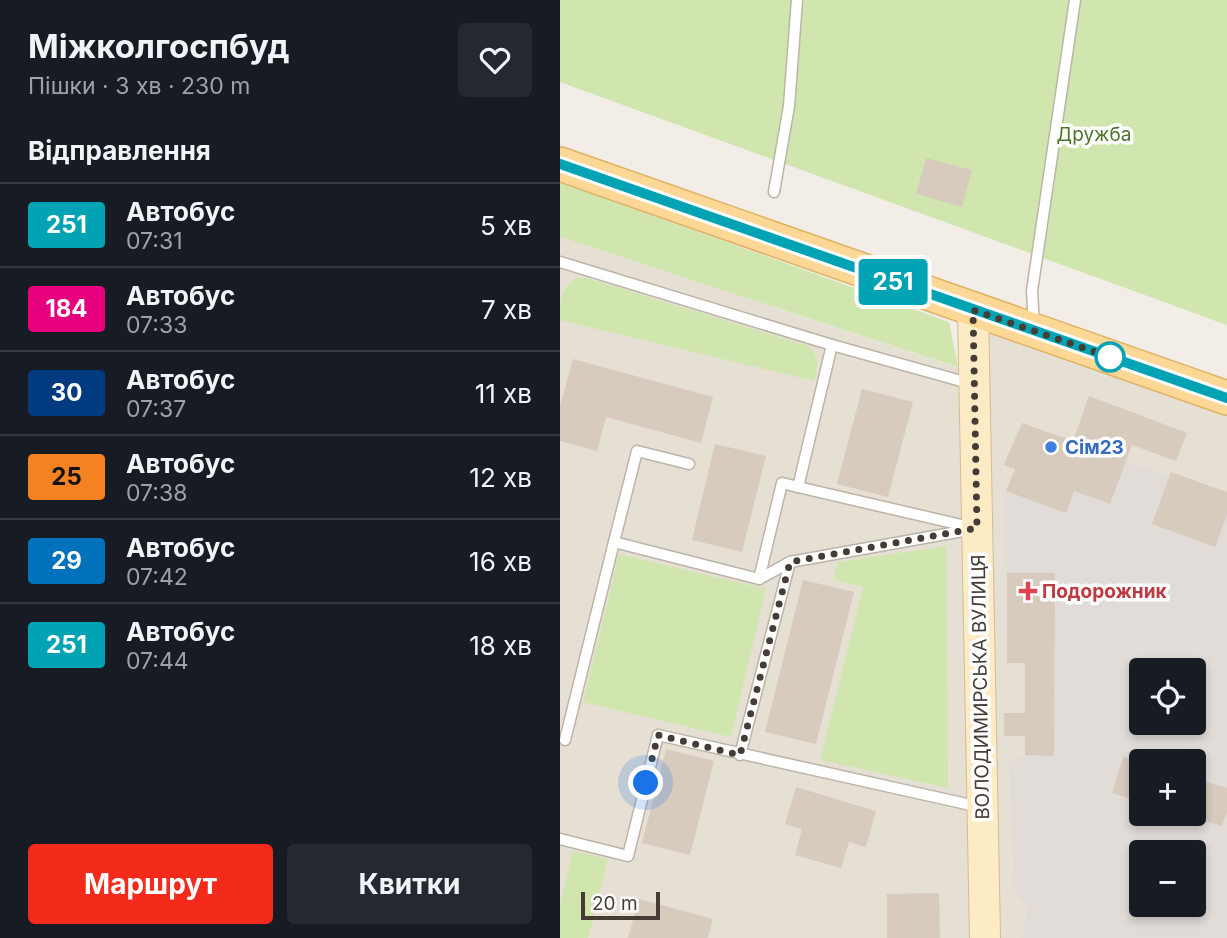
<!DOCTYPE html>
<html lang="uk">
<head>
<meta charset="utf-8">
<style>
	:root { --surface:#171b24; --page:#242831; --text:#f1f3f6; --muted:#9ea1a6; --line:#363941; --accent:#f42b1a }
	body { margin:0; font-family:Inter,sans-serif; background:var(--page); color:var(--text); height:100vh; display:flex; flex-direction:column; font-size:26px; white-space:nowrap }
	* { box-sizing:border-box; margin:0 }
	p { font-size:23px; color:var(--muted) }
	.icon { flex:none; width:38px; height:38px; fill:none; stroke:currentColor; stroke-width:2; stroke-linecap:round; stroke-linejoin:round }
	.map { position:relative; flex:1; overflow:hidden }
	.drawer { display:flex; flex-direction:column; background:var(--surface); width:560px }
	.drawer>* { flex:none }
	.badge { padding:0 14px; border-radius:5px; font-size:24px; line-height:46px }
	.tools { position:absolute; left:569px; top:658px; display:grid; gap:14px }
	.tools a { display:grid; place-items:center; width:77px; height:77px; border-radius:7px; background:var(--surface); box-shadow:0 4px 10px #0003; font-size:35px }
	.scale { position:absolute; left:21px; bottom:18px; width:79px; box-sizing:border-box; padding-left:7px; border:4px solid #453d35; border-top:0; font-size:19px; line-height:24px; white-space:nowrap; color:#453d35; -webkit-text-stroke:5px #fff; paint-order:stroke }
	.you { position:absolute; width:35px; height:35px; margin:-18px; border:5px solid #fff; border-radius:50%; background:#1a73e8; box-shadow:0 0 0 10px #1a73e833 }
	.map>.badge { position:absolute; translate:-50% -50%; box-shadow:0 0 0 4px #fff }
	h2 { padding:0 28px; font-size:26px; line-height:63px }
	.round { display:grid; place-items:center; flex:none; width:74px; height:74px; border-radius:7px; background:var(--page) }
	.head { display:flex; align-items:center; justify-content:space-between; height:119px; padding:0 28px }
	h1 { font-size:33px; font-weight:700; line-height:52px }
	.action { display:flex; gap:14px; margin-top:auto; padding:14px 28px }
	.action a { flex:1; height:80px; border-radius:7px; background:var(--accent); color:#fff; font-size:28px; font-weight:700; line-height:80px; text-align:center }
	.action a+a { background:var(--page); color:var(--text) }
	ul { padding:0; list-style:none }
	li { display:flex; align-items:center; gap:21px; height:84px; padding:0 28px; border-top:2px solid var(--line) }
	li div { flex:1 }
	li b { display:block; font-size:26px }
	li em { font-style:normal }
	li .badge { min-width:77px; font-weight:700; text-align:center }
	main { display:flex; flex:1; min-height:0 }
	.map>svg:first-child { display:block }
	.residential { fill:#e6dfd4; fill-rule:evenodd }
	.industrial { fill:#e1dcd7; fill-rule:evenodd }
	.green { fill:#d1e6af }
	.building { fill:#d7cbbe }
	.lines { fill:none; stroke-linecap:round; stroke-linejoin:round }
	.lane-casing { stroke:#bdb4a8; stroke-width:13 }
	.secondary-casing { stroke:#d1bd96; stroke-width:32 }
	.primary-casing { stroke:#e0b265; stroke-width:36 }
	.lane { stroke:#fff; stroke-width:10 }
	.secondary { stroke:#fdebc5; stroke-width:30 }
	.primary { stroke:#fcd795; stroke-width:33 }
	.line-casing { stroke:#fff; stroke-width:16 }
	.line { stroke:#00a3b4; stroke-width:10 }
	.walk { stroke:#453d35; stroke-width:7; stroke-dasharray:0 12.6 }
	.stop-dot { fill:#fff; stroke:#00a3b4; stroke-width:3.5 }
	.shop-dot { fill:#3f7fe0; stroke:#fff; stroke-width:2.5 }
	.health-dot { fill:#e0444e; stroke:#fff; stroke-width:2.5 }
	.labels { text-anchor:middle; stroke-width:7; stroke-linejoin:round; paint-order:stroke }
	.park-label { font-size:19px; fill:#4c752a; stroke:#fff }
	.shop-label { font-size:19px; font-weight:bold; fill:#366cbe; stroke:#fff; text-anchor:start }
	.health-label { font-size:19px; font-weight:bold; fill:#be3a42; stroke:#fff; text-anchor:start }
	.street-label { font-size:19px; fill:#453d35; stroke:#fff }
</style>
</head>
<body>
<main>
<section class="drawer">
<div class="head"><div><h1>Міжколгоспбуд</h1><p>Пішки · 3 хв · 230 m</p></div><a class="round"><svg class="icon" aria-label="heart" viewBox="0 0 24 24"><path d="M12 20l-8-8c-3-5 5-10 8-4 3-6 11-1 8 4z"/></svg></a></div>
<h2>Відправлення</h2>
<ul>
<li><span class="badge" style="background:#00a3b4;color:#fff">251</span><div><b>Автобус</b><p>07:31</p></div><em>5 хв</em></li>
<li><span class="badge" style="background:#e6007e;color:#fff">184</span><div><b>Автобус</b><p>07:33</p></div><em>7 хв</em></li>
<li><span class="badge" style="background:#003b80;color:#fff">30</span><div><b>Автобус</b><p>07:37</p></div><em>11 хв</em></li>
<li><span class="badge" style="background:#f58220;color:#111">25</span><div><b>Автобус</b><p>07:38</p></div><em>12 хв</em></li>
<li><span class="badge" style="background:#0072bc;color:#fff">29</span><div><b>Автобус</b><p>07:42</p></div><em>16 хв</em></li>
<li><span class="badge" style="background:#00a3b4;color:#fff">251</span><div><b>Автобус</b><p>07:44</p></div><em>18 хв</em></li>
</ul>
<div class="action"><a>Маршрут</a><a>Квитки</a></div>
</section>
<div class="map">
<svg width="667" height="938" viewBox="0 0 667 938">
	<rect width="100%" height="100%" fill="#f2ede6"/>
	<path class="residential" d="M0,237L397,367L419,318L667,411V938H0ZM581,670H634V723H581ZM581,761H634V814H581ZM581,852H634V905H581Z"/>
	<path class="industrial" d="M462,423L609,476L611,472L667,492V938H462L468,906L455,895L449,764L465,755L466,638H447L446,491L455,470L444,465ZM581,670H634V723H581ZM581,761H634V814H581ZM581,852H634V905H581Z"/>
	<g class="green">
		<polygon points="0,0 667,0 667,325 0,82"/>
		<polygon points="0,182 389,322 398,367 0,237"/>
		<path d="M15,278H27L248,346C261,358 257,365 254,381L0,320C0,299 0,291 15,278Z"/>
		<polygon points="386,546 388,788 260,760 303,587 273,579 278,562"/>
		<polygon points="59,554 206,589 171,737 23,702"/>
		<polygon points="13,851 48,859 28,938 0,938 0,904"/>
	</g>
	<g class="building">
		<polygon points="366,158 412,170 402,207 356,194"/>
		<polygon points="13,359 153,397 141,443 46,417 37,451 0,441 0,406"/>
		<polygon points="302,389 353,402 328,497 277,484"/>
		<polygon points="529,396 627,433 616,461 572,445 550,504 514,491 506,513 446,491 455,469 444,465 462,423 513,441"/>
		<polygon points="155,444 206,456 182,552 132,540"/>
		<polygon points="611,472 667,492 667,514 655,547 592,524"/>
		<polygon points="447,573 495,573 494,756 465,755 465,736 444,736 444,713 465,713 465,663 447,663"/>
		<polygon points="243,580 294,592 256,744 205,732"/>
		<polygon points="106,749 154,761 130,855 82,843"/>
		<polygon points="563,757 581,762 581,802 552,793"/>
		<polygon points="634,778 667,788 667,811 662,826 634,818"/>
		<polygon points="236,787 316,811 306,847 289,842 281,868 235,855 242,829 225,824"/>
		<polygon points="379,893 380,938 327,938 327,894"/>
		<polygon points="79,899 153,919 148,938 68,938"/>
	</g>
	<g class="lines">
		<g class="lane-casing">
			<g id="lane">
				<polyline points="214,192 229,106 237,0"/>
				<polyline points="0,262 272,345 412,384"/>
				<polyline points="474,326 472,291 515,0"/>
				<polyline points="272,345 238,487 410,527"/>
				<polyline points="129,464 77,451 54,542 199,579 230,562 414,529"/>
				<polyline points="199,579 222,483 238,487"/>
				<polyline points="5,740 54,542"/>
				<polyline points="180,755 230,562"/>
				<polyline points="0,839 68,856 98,735 420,807"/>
			</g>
		</g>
		<g class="secondary-casing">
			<polyline id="secondary" points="413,310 425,938"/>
		</g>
		<g class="primary-casing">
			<polyline id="primary" points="0,164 667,398"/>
		</g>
		<use href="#lane" class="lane"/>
		<use href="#secondary" class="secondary"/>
		<use href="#primary" class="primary"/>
	</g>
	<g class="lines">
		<g class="line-casing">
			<polyline id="line" points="0,164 667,398"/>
		</g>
		<use href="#line" class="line"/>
		<polyline class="walk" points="86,783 98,735 180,755 230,562 417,528 413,310 550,357"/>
	</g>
	<circle class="stop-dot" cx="550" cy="357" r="14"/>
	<circle class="shop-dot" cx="491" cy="447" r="7"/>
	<path class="health-dot" d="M464.5 580.5h7v7h7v7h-7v7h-7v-7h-7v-7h7z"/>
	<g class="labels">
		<g class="park-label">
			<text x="534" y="141">Дружба</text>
		</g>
		<g class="shop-label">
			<text x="505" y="454">Сім23</text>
		</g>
		<g class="health-label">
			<text x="482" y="598">Подорожник</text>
		</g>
		<g class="street-label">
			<text transform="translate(420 687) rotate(-91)" y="7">ВОЛОДИМИРСЬКА ВУЛИЦЯ</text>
		</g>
	</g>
</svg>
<div class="tools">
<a><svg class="icon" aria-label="locate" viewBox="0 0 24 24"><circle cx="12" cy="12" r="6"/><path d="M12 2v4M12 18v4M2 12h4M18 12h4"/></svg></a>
<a>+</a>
<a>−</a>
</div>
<div class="scale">20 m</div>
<div class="you" style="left:86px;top:783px"></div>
<b class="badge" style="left:333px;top:282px;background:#00a3b4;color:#fff">251</b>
</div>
</main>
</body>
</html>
